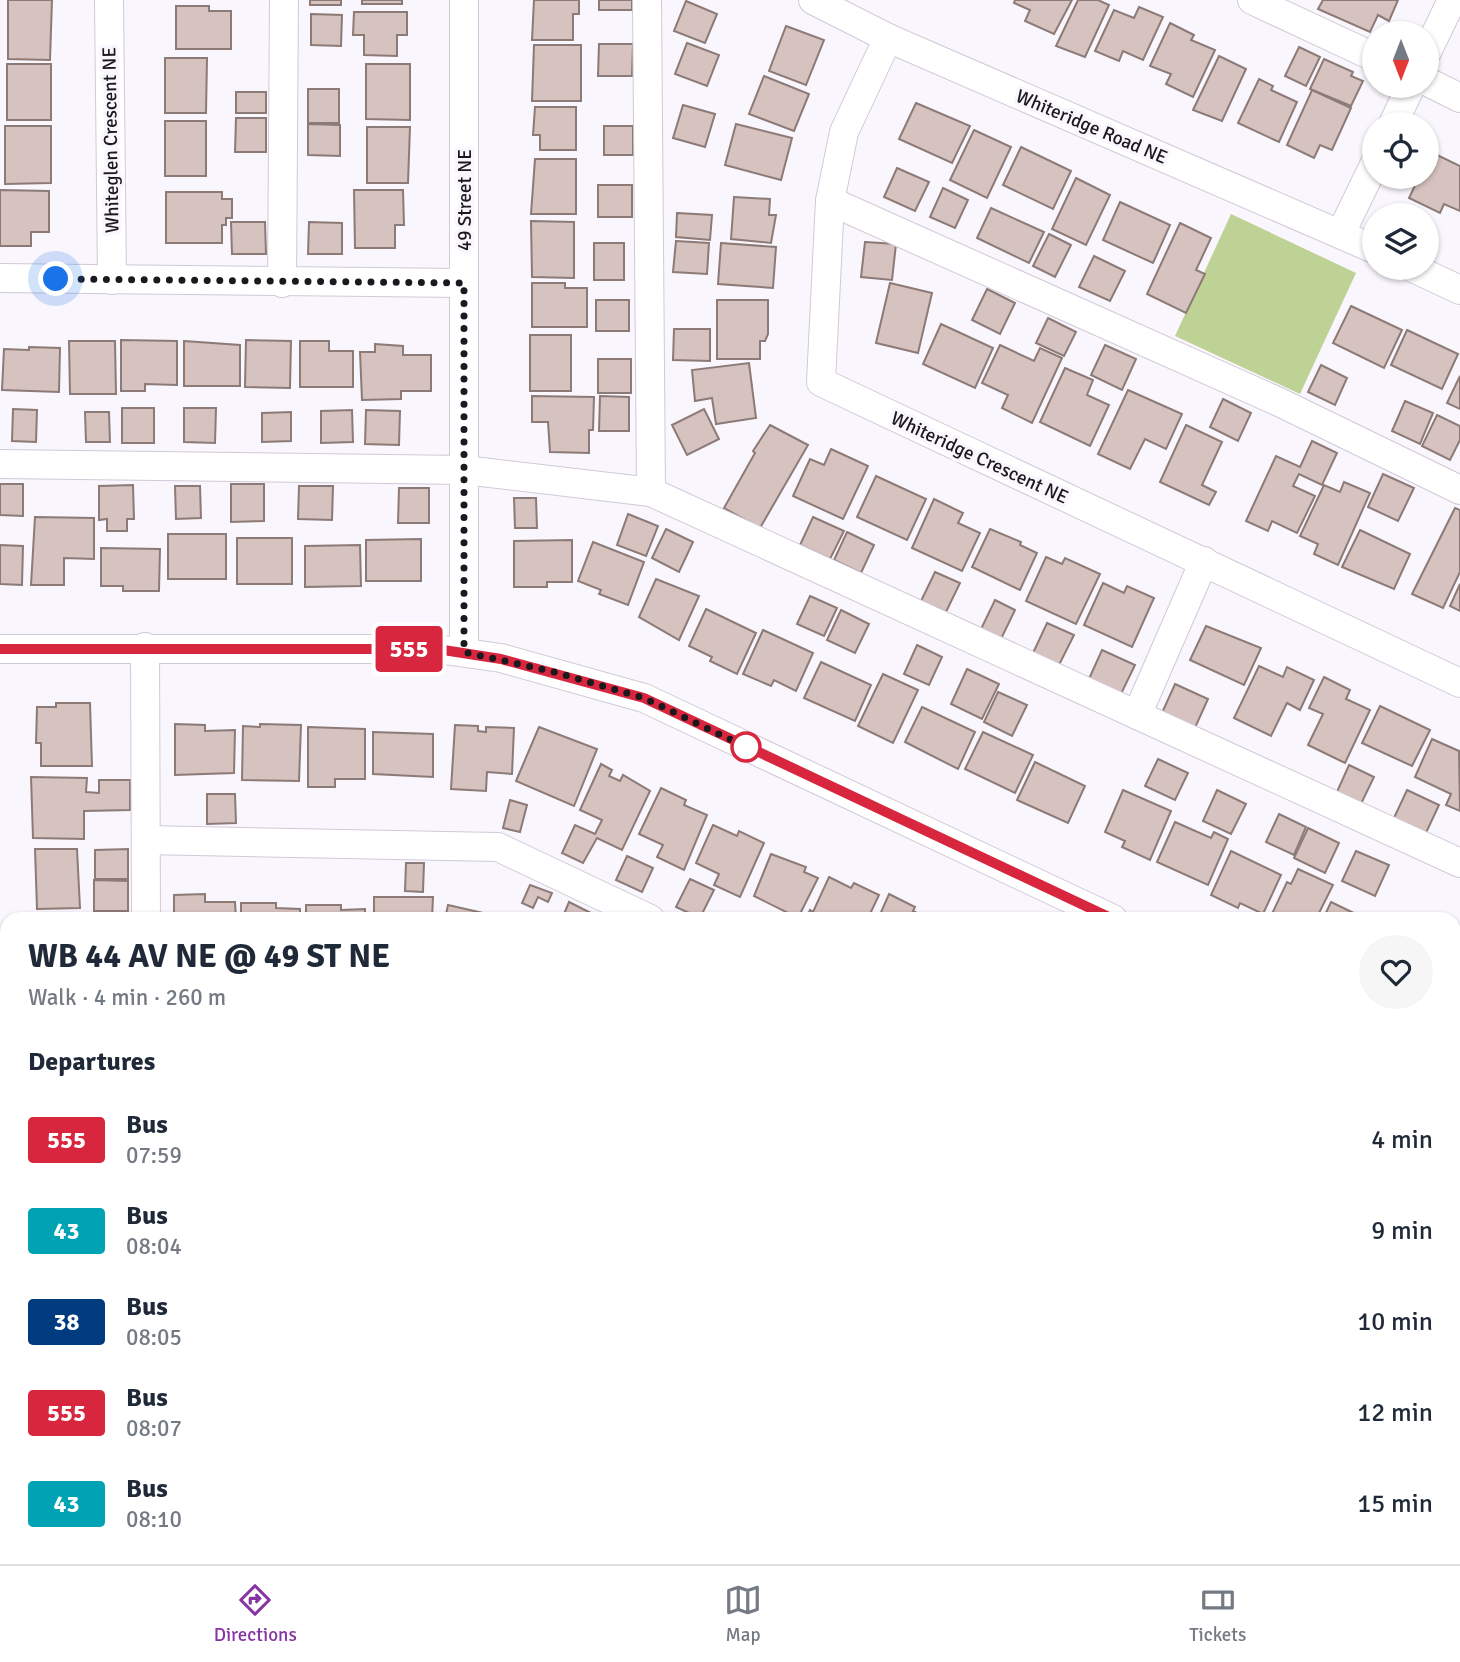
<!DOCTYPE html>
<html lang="en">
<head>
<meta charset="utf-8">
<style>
	:root { --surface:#fff; --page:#f6f6f7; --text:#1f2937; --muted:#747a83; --line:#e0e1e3; --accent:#8835a3 }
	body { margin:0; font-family:Signika,sans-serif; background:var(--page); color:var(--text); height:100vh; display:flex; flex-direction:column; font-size:26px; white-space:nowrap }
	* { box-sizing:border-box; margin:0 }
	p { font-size:23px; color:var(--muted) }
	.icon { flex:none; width:38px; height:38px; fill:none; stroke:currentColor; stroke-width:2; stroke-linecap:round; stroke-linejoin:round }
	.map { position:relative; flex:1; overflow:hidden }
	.drawer { position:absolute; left:0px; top:912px; width:1461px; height:653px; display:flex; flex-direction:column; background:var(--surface); border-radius:21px 21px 0 0; box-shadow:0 2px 5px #0004 }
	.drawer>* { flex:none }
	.badge { padding:0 14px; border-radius:5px; font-size:24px; line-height:46px }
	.needle { width:46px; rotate:180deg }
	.controls { position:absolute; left:1362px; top:21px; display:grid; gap:14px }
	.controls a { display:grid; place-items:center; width:77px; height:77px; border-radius:50%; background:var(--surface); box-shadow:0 2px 5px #0004; font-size:35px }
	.you { position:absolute; width:35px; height:35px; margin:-18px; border:5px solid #fff; border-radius:50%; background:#1a73e8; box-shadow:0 0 0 10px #1a73e833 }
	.map>.badge { position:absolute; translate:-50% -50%; box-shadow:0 0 0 4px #fff }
	h2 { padding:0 28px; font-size:26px; line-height:63px }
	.round { display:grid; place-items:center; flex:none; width:74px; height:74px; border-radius:37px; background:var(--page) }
	.summary { display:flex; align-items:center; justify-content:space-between; height:119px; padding:0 28px }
	h1 { font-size:33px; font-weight:800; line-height:52px }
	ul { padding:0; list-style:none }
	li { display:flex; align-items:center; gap:21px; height:91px; padding:0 28px }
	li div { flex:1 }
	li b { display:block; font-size:26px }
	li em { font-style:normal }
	li .badge { min-width:77px; font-weight:700; text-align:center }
	.tabs { display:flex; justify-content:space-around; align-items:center; height:98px; border-top:2px solid var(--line); background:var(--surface); font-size:19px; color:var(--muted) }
	.tabs a { display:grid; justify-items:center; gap:4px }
	.tabs .active { color:var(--accent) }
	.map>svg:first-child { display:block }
	.built { fill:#f3eafd }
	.green { fill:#bfd295 }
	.building { fill:#d6c2bf; stroke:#8c7a77; stroke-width:2 }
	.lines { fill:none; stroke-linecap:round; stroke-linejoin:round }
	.minor-casing { stroke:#d1c9d8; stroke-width:30 }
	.minor { stroke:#fff; stroke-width:28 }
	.line-casing { stroke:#fff; stroke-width:16 }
	.line { stroke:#d7263d; stroke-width:10 }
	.walk { stroke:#1b181e; stroke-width:7; stroke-dasharray:0 12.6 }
	.stop-dot { fill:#fff; stroke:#d7263d; stroke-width:3.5 }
	.labels { text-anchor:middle; stroke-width:7; stroke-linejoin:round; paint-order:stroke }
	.street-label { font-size:19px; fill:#1b181e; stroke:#faf6fd }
</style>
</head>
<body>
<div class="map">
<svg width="1460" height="1564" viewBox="0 0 1460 1564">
	<rect width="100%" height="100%" fill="#faf6fd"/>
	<polygon class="built" points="1454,1148 1460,1150 1460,1349 1454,1349"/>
	<g class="green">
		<polygon points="1231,214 1356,273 1300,394 1175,336"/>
		<rect x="0" y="1380" width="7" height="170"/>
	</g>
	<g class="building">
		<polygon points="8,0 52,0 50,60 8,59"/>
		<rect x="310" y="0" width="31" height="5"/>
		<rect x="362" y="0" width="40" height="4"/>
		<polygon points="534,0 579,0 579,14 573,14 573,40 532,40"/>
		<rect x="599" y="0" width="33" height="10"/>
		<polygon points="1015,0 1072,0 1054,34 1025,21 1030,10 1014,3"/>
		<polygon points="1078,0 1098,0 1109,5 1085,57 1056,46"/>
		<polygon points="1323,0 1398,0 1389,21 1378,15 1370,32 1318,9"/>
		<polygon points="686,1 717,14 705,43 674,31"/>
		<polygon points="176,6 209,6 209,11 231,11 231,49 176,49"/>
		<polygon points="1139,7 1163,17 1143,60 1123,51 1119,61 1095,51 1114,10 1134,18"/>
		<polygon points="354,12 407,12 407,35 397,35 397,56 364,55 364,35 353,35"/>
		<polygon points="311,14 342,15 341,46 311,45"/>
		<polygon points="1170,23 1194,35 1191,40 1215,50 1193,97 1166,84 1171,74 1150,66"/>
		<polygon points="786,26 824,40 806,85 769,71"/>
		<polygon points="687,43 719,55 707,86 675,74"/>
		<polygon points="599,44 633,44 632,76 598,76"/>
		<polygon points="534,45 581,45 581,101 532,101"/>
		<polygon points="1299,47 1320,57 1306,86 1285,76"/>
		<polygon points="1219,56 1246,69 1222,121 1193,110"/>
		<polygon points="165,58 207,58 206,113 165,113"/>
		<polygon points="1324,59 1353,72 1351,76 1363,81 1351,106 1310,89"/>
		<rect x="7" y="64" width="44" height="56"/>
		<polygon points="366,64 410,64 410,120 366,119"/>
		<polygon points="764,76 809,94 794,131 749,114"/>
		<polygon points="1259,79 1273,86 1271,90 1297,102 1279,142 1238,123"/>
		<rect x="308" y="89" width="31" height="34"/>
		<polygon points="1312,90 1351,108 1332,150 1320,145 1314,158 1287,145"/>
		<rect x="236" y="92" width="30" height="21"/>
		<polygon points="916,103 970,126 952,163 899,139"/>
		<polygon points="683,105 715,114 705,147 673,138"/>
		<polygon points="535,107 576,107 576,150 540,150 540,135 533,135"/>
		<polygon points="236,118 266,118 266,152 235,152"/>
		<rect x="165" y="121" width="41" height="55"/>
		<polygon points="308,124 340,125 340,156 308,155"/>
		<polygon points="736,124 792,138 781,180 725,165"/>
		<polygon points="5,126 51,126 51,183 5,184"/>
		<rect x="604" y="126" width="29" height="29"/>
		<polygon points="367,127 410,127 408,183 367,183"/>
		<polygon points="974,130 1011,147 987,198 950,180"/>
		<polygon points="1021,147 1071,171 1053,209 1003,185"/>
		<polygon points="1431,152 1460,166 1460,211 1444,204 1440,213 1409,198 1419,177 1426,177 1426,162"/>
		<polygon points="535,159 576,159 576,214 531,214"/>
		<polygon points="897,168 929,182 915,211 884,197"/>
		<polygon points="1076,178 1110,195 1086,245 1052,229"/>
		<rect x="598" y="185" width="34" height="32"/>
		<polygon points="943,188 968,200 955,228 930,217"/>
		<polygon points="0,190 49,191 49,232 31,232 31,246 0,246"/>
		<polygon points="354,190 403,190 404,225 395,225 395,248 355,248"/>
		<polygon points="166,192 222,192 222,199 232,199 232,218 226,218 226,225 222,225 222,243 166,243"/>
		<polygon points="734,197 770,199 769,215 776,215 771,243 731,239"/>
		<polygon points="1120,202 1170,225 1153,263 1103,240"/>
		<polygon points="991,208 1044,232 1029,263 977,238"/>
		<polygon points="677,213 712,215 710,240 676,237"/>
		<polygon points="531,221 574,222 574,278 532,277"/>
		<polygon points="231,222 265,222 266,254 232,254"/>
		<polygon points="309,222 342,223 342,254 308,254"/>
		<polygon points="1180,223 1211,238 1196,270 1205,274 1186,313 1147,294"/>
		<polygon points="1049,234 1071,245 1055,277 1033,266"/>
		<polygon points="676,241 709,243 707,274 673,272"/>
		<polygon points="865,242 896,244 892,280 861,277"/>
		<rect x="594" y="243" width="30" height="37"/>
		<polygon points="721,243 776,247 773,288 718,284"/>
		<polygon points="1094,256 1125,271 1110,301 1079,287"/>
		<polygon points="532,283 565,283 565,288 587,288 587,327 532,327"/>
		<polygon points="890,283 932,293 918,353 876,343"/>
		<polygon points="987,289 1015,303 1000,334 972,320"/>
		<rect x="596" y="300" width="33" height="31"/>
		<polygon points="717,300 768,300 768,334 765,341 760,341 760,359 717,359"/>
		<polygon points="1351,306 1402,330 1384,368 1333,343"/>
		<polygon points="1048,318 1076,332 1064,356 1036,343"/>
		<polygon points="941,324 993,348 975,388 923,364"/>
		<polygon points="674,329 710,329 710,361 673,360"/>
		<polygon points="1407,330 1458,354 1442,389 1391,365"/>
		<rect x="530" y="335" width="41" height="56"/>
		<polygon points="121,340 177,341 177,385 145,384 145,391 121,391"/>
		<polygon points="246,340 291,341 290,388 245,387"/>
		<polygon points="69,341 115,341 116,394 70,394"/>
		<polygon points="184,341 240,345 240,386 184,386"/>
		<polygon points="300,341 329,341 329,351 353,351 353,387 300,387"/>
		<polygon points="375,344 403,346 403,355 431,355 431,391 401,391 401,399 362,400 360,352 375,352"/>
		<polygon points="1000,345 1034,361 1040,348 1062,358 1032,423 1002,408 1008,395 982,383"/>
		<polygon points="1105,345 1136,359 1122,390 1091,375"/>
		<polygon points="29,347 60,348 59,392 2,390 4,349 29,350"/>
		<rect x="598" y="359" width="33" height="34"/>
		<polygon points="749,363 756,418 716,424 712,398 695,401 692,370"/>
		<polygon points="1321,365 1347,378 1335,405 1308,392"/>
		<polygon points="1065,368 1093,380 1087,395 1109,405 1090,446 1040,422"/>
		<polygon points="1460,376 1460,409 1447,403"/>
		<polygon points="1128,390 1182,414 1166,449 1145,439 1130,469 1098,454"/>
		<polygon points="532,396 594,397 593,430 589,430 589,453 550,452 548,422 532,422"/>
		<polygon points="600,396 629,397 629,431 599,431"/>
		<polygon points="1223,399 1251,413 1238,441 1210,427"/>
		<polygon points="1405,401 1433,413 1420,444 1392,431"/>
		<rect x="122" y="408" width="32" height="35"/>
		<polygon points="184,408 216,408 215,443 184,442"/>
		<polygon points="13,409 37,410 36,442 12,441"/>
		<polygon points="704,409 719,439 687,455 672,425"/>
		<polygon points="352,410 353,442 321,443 321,411"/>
		<polygon points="366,410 400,411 399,445 365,444"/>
		<polygon points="85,412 109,412 110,442 86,442"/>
		<polygon points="291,412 291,441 262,442 262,413"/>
		<polygon points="1437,415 1460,426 1460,440 1450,460 1422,446"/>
		<polygon points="770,425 808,445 760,528 724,508 755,453 753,451"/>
		<polygon points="1186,425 1222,442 1202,485 1216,492 1209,505 1160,482"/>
		<polygon points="1312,441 1337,453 1322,485 1299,474 1293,486 1315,496 1297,533 1272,521 1268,531 1246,521 1276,456 1300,467"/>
		<polygon points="831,449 868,466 843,519 793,496 810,459 824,465"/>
		<polygon points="1383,474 1414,488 1398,521 1368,507"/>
		<polygon points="876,476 926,499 907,540 857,517"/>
		<polygon points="1344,482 1370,493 1338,565 1314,554 1318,544 1300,536 1324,485 1340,492"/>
		<polygon points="0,484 23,484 23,516 0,515"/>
		<polygon points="231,484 264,484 264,521 231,522"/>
		<polygon points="133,485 134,519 127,519 127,531 107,531 107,519 99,520 99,486"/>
		<polygon points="175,486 200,486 201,518 176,519"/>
		<polygon points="299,486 333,486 332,520 298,519"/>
		<polygon points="399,488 429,488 429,523 398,523"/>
		<polygon points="514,498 536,498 537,528 515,528"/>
		<polygon points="934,499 963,513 958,523 980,533 962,571 912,548"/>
		<polygon points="1455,508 1460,510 1460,572 1443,608 1412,594"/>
		<polygon points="628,514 658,526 646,556 617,545"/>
		<polygon points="35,517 94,518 94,559 64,558 64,585 31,585"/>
		<polygon points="813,517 844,531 830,559 800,545"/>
		<polygon points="666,529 693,542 679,572 652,558"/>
		<polygon points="990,529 1021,542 1020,545 1037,553 1020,590 972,567"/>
		<polygon points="1360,530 1410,554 1394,589 1342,567"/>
		<polygon points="847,532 874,545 861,573 834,560"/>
		<rect x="168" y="534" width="58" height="45"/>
		<rect x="237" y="538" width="55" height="46"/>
		<polygon points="421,539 421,581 366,581 366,540"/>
		<polygon points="572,540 572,582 547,582 547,587 514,587 514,541"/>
		<polygon points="593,542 644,562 628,605 599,594 601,590 578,581"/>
		<polygon points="0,545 23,546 22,585 0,584"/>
		<polygon points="360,545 361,586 305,587 305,546"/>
		<polygon points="101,548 160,549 159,591 123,591 123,586 101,586"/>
		<polygon points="1046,557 1062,564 1065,558 1100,574 1076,624 1026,601"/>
		<polygon points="935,572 960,583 946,612 921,601"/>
		<polygon points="656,579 699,596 679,640 639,617"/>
		<polygon points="1103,583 1124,593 1127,586 1154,598 1132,647 1084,625"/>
		<polygon points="1460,584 1460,611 1450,606"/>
		<polygon points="810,596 837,608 824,636 797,624"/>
		<polygon points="995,600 1015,610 1001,639 981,629"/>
		<polygon points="706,609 756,633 737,674 710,661 712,657 689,646"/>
		<polygon points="841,610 869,624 855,653 827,640"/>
		<polygon points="1047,623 1074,635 1059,665 1033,653"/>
		<polygon points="1206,626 1261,648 1244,685 1190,660"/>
		<polygon points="763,630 813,653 796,691 774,680 771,686 743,674"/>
		<polygon points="917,645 942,657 929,685 904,674"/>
		<polygon points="1102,650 1135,665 1120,696 1088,681"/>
		<polygon points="821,662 871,685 855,721 804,698"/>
		<polygon points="1259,666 1283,677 1287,667 1314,680 1300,710 1287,703 1271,736 1234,718"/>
		<polygon points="967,669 999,684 982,719 951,704"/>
		<polygon points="883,674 918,690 893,743 858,726"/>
		<polygon points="1324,677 1350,690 1346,699 1370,710 1345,763 1308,745 1323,714 1309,708"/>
		<polygon points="1175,684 1208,699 1194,730 1161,715"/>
		<polygon points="998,692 1027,705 1012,736 984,722"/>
		<polygon points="56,703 90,703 92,766 41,766 41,743 36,743 37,707 56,707"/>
		<polygon points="1380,706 1430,730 1412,766 1362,743"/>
		<polygon points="922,707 975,732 958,769 905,742"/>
		<polygon points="175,724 205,725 205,731 235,730 234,773 175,775"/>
		<polygon points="260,724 301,725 299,781 242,780 243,726 260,727"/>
		<polygon points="455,725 478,726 478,731 486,732 486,727 514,728 512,774 487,772 486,791 451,789"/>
		<polygon points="308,727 365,729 365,779 335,779 335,787 308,787"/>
		<polygon points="539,727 597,749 574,806 516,781"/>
		<polygon points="373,732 433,734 433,777 373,774"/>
		<polygon points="983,732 1033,755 1015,793 965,769"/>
		<polygon points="1432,739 1459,751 1460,811 1446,805 1451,794 1415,777"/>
		<polygon points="1158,759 1188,773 1175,800 1145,786"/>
		<polygon points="1035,762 1085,786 1068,823 1017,800"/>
		<polygon points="601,764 612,770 609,776 620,781 623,775 650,791 622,850 597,838 583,863 562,853 575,825 595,834 602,820 580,810"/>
		<polygon points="1349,765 1374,777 1360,806 1336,794"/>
		<polygon points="31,777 87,778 86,792 99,793 99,780 130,780 130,810 84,811 84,839 33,838"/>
		<polygon points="661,788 686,800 684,805 707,815 684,870 657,857 663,845 639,834"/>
		<polygon points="1123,790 1171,811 1150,860 1122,847 1125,841 1105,832"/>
		<polygon points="1217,790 1246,804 1231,834 1203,821"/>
		<polygon points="1407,790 1439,805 1425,835 1393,820"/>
		<polygon points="207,794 235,794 236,823 207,824"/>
		<polygon points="510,800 527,805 520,832 503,828"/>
		<polygon points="1279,814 1306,827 1294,855 1266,842"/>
		<polygon points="1175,822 1211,838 1214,832 1228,839 1208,885 1157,862"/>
		<polygon points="713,825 737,836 739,831 764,843 740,897 714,885 719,874 696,863"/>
		<polygon points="1308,828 1339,843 1325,873 1294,858"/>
		<polygon points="35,849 77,849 80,908 37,909"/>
		<polygon points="128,849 128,879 95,879 95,850"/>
		<polygon points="1231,851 1281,875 1263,914 1240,903 1238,908 1211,895"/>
		<polygon points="1356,851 1389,865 1375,896 1342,881"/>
		<polygon points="771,854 806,867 804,872 818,878 798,918 754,896"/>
		<polygon points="627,856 653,868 642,892 616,880"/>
		<polygon points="406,863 424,863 423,892 405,891"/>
		<polygon points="1298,869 1333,885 1316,919 1270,918 1287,882 1291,884"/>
		<polygon points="829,877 851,888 854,883 879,895 869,916 872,919 806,919 810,910 813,912"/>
		<polygon points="690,879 714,890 700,918 676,907"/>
		<polygon points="94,880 128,881 128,911 94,911"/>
		<polygon points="530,885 552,893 548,902 538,897 533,908 522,903"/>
		<polygon points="205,894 205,902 235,902 236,919 174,919 174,895"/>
		<polygon points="889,894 915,907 913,911 929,919 878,919"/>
		<polygon points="374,897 433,897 432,919 374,919"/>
		<polygon points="569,902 593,914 591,919 562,919"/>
		<polygon points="1331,902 1366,919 1323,919"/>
		<polygon points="241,903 276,903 276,908 300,909 300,919 241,919"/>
		<polygon points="306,905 341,905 341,910 365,909 365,919 306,919"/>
		<polygon points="448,905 483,913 481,919 445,919"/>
		<polygon points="1454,940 1460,942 1460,1007 1454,1004"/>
		<rect x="1454" y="1243" width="6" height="88"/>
		<rect x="1454" y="1414" width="6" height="43"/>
		<polygon points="1457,1465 1460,1465 1460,1507 1454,1507"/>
		<polygon points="1454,1514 1460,1514 1460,1558 1454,1557"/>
		<polygon points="49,1558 85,1558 85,1564 25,1564 25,1560"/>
		<rect x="169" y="1558" width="36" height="6"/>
		<rect x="238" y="1558" width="27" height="6"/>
		<polygon points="377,1558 416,1558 412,1564 373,1564"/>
		<rect x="567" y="1558" width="52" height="6"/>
		<rect x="735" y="1558" width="43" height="1"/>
		<polygon points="801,1558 832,1558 832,1562 801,1561"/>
		<rect x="1275" y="1558" width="41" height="6"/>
	</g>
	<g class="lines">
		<g class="minor-casing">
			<g id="minor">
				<polyline points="109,0 112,280"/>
				<polyline points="464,0 464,652"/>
				<polyline points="647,0 651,492 1460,863"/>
				<polyline points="813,0 888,38 1374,249"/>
				<polyline points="1252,0 1374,57"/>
				<polyline points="888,38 844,132 830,201 821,382 1460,683"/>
				<polyline points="1426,54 1452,0"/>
				<polyline points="1426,81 1460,98"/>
				<polyline points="1393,124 1411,86"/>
				<polyline points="830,201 1279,402 1460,490"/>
				<polyline points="1341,233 1374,165"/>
				<polyline points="1413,268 1460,290"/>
				<polyline points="0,278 464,283"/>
				<polyline points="282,283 284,0"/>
				<polyline points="0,464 464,470 651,492"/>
				<polyline points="145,647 146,919"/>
				<polyline points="0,649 437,649 501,658 644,698 1113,919"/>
				<polyline points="1137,715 1204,561"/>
				<polyline points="146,840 498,847 650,919"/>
				<polyline points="0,1022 7,1022"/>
				<polyline points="1454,1085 1460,1087"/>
				<polyline points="1454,1187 1460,1188"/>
				<polyline points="491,1558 491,1564"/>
				<polyline points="683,1558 683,1564"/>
				<polyline points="1025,1558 1025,1564"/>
				<polyline points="1378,1558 1378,1564"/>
				<polyline points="144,1564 144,1558"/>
				<polyline points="848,1564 849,1558"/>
				<polyline points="1205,1564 1205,1558"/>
			</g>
		</g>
		<use href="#minor" class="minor"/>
	</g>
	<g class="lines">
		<g class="line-casing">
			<polyline id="line" points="0,649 437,649 501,659 644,698 1113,919"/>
		</g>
		<use href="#line" class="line"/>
		<polyline class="walk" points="56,279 464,283 464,652 554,672 644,698 746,747"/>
	</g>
	<circle class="stop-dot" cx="746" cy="747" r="14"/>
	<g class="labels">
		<g class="street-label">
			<text transform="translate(1092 126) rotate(23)" y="7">Whiteridge Road NE</text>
			<text transform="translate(110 140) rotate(-91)" y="7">Whiteglen Crescent NE</text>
			<text transform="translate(464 200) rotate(-90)" y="7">49 Street NE</text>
			<text transform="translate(980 457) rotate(25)" y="7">Whiteridge Crescent NE</text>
		</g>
	</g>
</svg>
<div class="controls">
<a><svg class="needle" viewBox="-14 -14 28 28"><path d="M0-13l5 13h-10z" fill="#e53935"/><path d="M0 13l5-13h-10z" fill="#747a83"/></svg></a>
<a><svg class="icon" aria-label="locate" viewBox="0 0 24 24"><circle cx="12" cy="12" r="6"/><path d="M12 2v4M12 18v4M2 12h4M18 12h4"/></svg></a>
<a><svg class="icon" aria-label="layers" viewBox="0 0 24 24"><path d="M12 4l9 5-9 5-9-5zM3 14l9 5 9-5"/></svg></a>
</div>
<div class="you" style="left:56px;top:279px"></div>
<b class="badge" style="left:409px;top:649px;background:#d7263d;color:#fff">555</b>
<section class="drawer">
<div class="summary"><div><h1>WB 44 AV NE @ 49 ST NE</h1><p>Walk · 4 min · 260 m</p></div><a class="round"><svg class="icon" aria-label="heart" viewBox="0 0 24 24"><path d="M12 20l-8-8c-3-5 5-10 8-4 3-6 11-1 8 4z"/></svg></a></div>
<h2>Departures</h2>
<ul>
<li><span class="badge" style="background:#d7263d;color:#fff">555</span><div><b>Bus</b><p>07:59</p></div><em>4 min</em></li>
<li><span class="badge" style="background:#00a3b4;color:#fff">43</span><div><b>Bus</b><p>08:04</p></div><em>9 min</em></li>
<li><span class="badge" style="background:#003b80;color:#fff">38</span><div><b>Bus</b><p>08:05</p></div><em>10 min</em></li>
<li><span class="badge" style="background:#d7263d;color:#fff">555</span><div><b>Bus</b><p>08:07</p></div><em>12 min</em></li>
<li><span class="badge" style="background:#00a3b4;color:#fff">43</span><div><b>Bus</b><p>08:10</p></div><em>15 min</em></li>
</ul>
</section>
</div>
<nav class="tabs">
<a class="active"><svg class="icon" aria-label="directions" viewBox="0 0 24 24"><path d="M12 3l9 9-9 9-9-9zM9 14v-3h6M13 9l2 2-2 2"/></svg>Directions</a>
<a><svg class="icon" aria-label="map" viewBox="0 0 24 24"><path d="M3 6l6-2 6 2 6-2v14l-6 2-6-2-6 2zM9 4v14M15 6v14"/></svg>Map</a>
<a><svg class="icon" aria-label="tickets" viewBox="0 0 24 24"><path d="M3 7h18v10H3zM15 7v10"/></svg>Tickets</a>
</nav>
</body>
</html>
